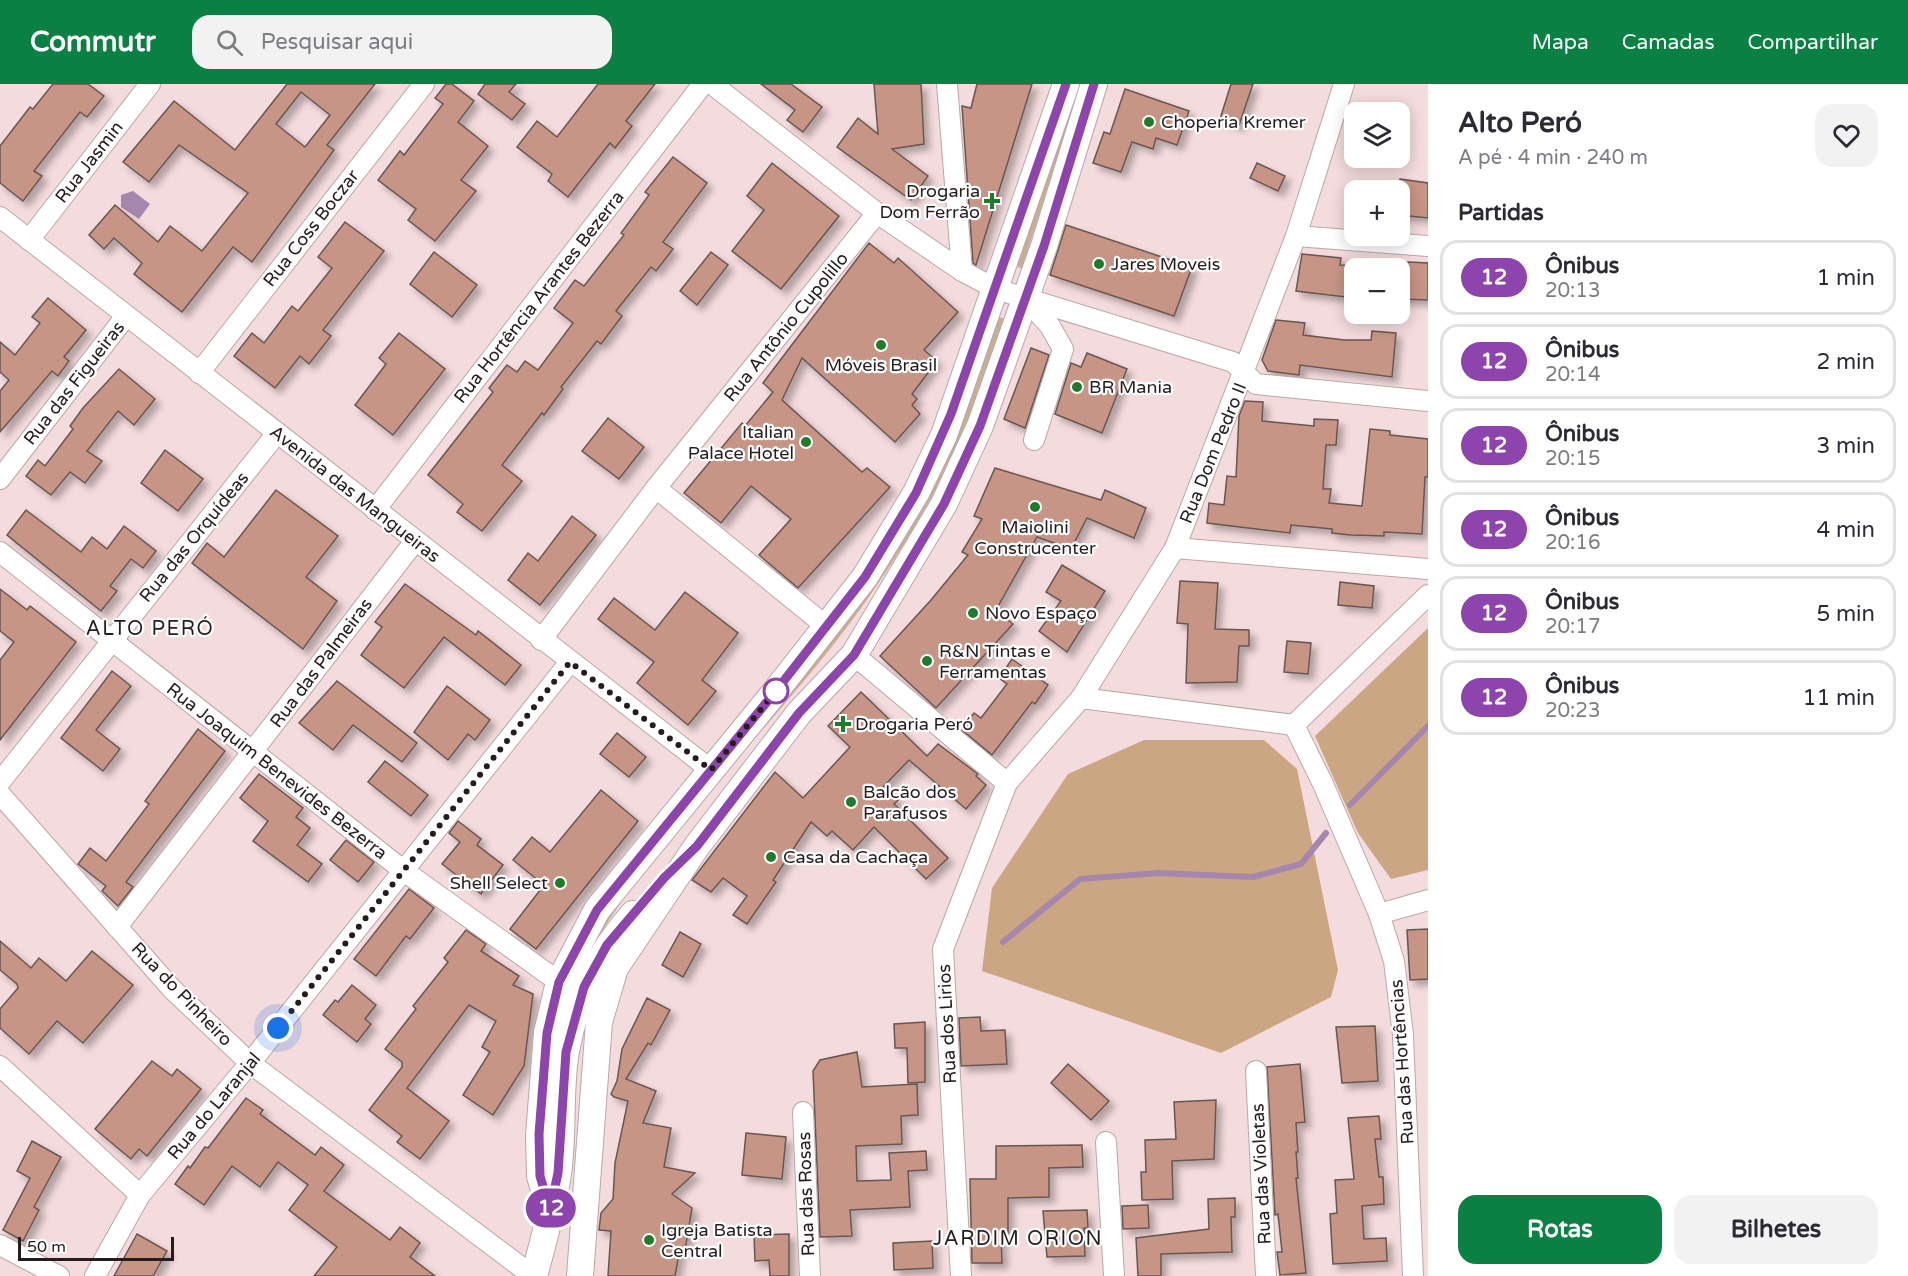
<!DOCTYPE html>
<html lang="pt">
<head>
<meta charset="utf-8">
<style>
	:root { --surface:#fff; --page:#f2f2f3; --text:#2b2b33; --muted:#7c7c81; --line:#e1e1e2; --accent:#0b8043 }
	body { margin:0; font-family:"Varela Round",sans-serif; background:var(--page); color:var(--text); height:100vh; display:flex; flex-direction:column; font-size:22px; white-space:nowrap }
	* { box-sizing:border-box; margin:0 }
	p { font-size:20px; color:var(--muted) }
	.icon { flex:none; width:33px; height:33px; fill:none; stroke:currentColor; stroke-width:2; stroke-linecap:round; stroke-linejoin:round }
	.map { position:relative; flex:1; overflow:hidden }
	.panel { display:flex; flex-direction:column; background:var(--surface); width:480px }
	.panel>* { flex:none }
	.badge { padding:0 12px; border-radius:20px; font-size:21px; line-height:39px }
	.fabs { position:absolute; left:1344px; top:18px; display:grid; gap:12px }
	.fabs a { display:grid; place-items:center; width:66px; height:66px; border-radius:12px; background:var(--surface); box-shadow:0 3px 15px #0003; font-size:30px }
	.scale { position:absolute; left:18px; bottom:15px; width:156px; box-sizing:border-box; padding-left:6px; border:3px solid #251c1d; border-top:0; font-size:16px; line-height:21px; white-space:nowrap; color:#251c1d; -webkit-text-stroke:4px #fff; paint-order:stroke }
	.you { position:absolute; width:30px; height:30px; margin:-15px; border:4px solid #fff; border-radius:50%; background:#1a73e8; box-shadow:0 0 0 9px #1a73e833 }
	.map>.badge { position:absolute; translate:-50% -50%; box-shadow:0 0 0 3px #fff }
	h2 { padding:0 30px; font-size:22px; line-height:54px }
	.round { display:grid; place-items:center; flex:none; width:63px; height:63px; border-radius:18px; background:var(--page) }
	.summary { display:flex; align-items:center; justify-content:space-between; height:102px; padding:0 30px }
	h1 { font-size:28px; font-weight:800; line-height:45px }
	.button { display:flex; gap:12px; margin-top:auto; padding:12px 30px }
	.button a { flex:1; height:69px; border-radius:18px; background:var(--accent); color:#fff; font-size:24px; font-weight:800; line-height:69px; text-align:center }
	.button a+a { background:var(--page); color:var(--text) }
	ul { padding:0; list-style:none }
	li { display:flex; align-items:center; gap:18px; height:75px; margin:0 12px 9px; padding:0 18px; border:3px solid var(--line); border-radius:18px }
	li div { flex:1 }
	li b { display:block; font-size:22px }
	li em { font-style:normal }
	li .badge { min-width:66px; font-weight:700; text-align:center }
	header { display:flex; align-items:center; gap:36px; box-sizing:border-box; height:84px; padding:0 30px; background:var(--accent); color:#fff }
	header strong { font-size:28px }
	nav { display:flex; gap:33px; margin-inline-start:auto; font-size:21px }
	.search { width:420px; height:54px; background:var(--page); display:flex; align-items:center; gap:15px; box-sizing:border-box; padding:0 21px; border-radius:18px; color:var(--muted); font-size:22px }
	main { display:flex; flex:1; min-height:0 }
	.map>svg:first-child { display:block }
	.green { fill:#c8ae95 }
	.forest { fill:#cba683 }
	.water { fill:#a586ac }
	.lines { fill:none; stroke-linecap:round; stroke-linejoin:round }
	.stream { stroke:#a586ac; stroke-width:6 }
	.building { fill:#c79585; stroke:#695650; stroke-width:1.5; fill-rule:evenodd; filter:url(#shadow) }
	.minor-casing { stroke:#bda6a8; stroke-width:22 }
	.major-casing { stroke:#bda6a8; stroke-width:28 }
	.minor { stroke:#fff; stroke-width:20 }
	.major { stroke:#fff; stroke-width:26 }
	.line-casing { stroke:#fff; stroke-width:14 }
	.line { stroke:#8e44ad; stroke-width:9 }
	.walk { stroke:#251c1d; stroke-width:6; stroke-dasharray:0 10.8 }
	.poi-dot { fill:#1f7c2c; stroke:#fff; stroke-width:2 }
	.stop-dot { fill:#fff; stroke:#8e44ad; stroke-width:3 }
	.labels { text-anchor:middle; stroke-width:4.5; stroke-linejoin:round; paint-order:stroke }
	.poi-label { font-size:18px; fill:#251c1d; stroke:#fff; text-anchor:start }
	.street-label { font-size:18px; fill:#251c1d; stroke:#fff }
	.neighbourhood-label { font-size:20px; letter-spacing:1.5px; fill:#251c1d; stroke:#fff }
</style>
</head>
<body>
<header>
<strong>Commutr</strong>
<div class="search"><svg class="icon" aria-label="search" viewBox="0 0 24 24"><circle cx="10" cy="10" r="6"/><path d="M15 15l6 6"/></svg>Pesquisar aqui</div>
<nav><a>Mapa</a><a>Camadas</a><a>Compartilhar</a></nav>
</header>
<main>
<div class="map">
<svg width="1428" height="1192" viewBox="0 0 1428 1192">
	<defs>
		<filter id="shadow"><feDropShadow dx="5.5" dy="5.5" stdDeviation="3" flood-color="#0004"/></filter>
	</defs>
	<rect width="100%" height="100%" fill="#f4dbdd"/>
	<g class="green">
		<polygon points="1075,0 1081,0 1022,184 1019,184 1017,181"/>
		<path d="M999,233L1005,235C989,277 975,321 957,362C935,412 904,462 873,507C783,638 659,743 581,882L601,835L952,362Z"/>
	</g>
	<g class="forest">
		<polygon points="1428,544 1428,786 1391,795 1358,749 1315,652"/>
		<polygon points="1144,656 1264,656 1297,685 1338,886 1331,913 1221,969 982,887 992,804 1068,690"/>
	</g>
	<polygon class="water" points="133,107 150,120 139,135 121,123 121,111"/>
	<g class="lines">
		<g class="stream">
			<polyline points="1350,721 1428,642"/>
			<polyline points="1003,858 1080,795 1158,789 1253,793 1301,780 1326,749"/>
		</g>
	</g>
	<g class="building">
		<polygon points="53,0 88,0 104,12 87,33 80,28 34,87 42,92 23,117 0,99 0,62 30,23 33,25"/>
		<path d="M287,0H375L327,61L334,66L252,178L233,163L182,228L134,190L142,179L114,154L104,165L89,151L115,121L158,158L170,142L202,167L248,109L179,61L149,98L123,78L174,17L235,66ZM301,8L330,31L305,63L276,40Z"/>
		<polygon points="446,0 452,0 474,17 458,38 488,62 461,96 476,107 435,157 408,136 416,125 378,96 400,67 404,71 443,20 435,14"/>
		<polygon points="485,0 516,0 509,8 525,20 512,36 478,10"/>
		<polygon points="598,0 655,0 626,37 632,42 615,64 610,59 568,113 548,97 552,90 517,63 537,37 557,53"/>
		<polygon points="761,0 791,0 822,23 803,48 787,36 795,26"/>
		<polygon points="874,0 921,0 924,60 892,65 928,92 911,116 837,63 858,34 878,50"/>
		<polygon points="977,0 1032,0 976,181 973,179 962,22 971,24"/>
		<polygon points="1231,0 1253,0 1239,41 1220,35"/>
		<polygon points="1125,5 1189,27 1177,61 1156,54 1153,65 1132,58 1121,88 1093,79 1104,48 1110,50"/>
		<polygon points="673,73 707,99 663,158 673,165 656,187 651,183 616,227 622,232 601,260 597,257 561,303 563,305 544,331 542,329 502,381 522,397 482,447 457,428 463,420 428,391 493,308 489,304 507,281 517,288 525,277 538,286 573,239 554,224 575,196 584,202 624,151 621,149 649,111 645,108"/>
		<polygon points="772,79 839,132 781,205 732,167 764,126 747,112"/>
		<polygon points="1257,79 1285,92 1278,107 1250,94"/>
		<polygon points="1400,95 1428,99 1428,134 1400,131"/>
		<polygon points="345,138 384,167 323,246 331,252 309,280 300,272 275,304 234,272 252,249 264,259 292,222 298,227 332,184 318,173"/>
		<polygon points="1066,141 1192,183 1174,232 1050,191"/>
		<polygon points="869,159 894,179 898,174 958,228 924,266 937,277 912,310 917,315 912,321 920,330 895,358 802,274 782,316 862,388 867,384 890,403 798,504 759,471 791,435 751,402 721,439 684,409 742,339 745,342 773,308 763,299"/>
		<polygon points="434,168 477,201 452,233 410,200"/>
		<polygon points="711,168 728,181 697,221 680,207"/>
		<polygon points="1302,170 1341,174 1340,181 1354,182 1354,214 1296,207"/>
		<polygon points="1408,178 1428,179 1428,216 1400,215 1400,191 1408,192"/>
		<polygon points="48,214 86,246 64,273 69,277 58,292 52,287 0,348 0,307 9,296 0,288 0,258 15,271 40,239 32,233"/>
		<polygon points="1276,236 1305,239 1303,251 1344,256 1371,256 1372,247 1396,249 1392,293 1300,281 1299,291 1268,287 1262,276"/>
		<polygon points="399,249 445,285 393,351 355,321 386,280 379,274"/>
		<polygon points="1031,264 1049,271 1025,344 1004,335"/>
		<polygon points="1087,269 1127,285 1102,349 1055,330 1071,279 1081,283"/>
		<polygon points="119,285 155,315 134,341 118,327 87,367 102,377 85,399 70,388 51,411 26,392 38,376 45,382 73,345 70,342 83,324"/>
		<polygon points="1245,317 1263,318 1262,337 1314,342 1314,335 1338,336 1336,361 1326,361 1323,405 1331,405 1329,419 1362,422 1370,345 1390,347 1390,351 1428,355 1428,393 1425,393 1422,450 1384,448 1384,452 1351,451 1332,449 1332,445 1291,441 1290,449 1207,439 1209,419 1224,421 1227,392 1236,393 1239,332"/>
		<polygon points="608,334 644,363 619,395 582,367"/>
		<polygon points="165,366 203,395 178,427 141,399"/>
		<polygon points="995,384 1101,416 1105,406 1146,424 1134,454 1087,434 1071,465 1037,453 996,526 1013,540 936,624 880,572 931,516 968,471 962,468 982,435 974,432"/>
		<polygon points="276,406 338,452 306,493 337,517 303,565 192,479 207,459 224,473"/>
		<polygon points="26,426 81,468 92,453 107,465 124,442 156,467 143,484 131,475 110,502 117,507 101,527 7,451"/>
		<polygon points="572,432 596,451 540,521 508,496 528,469 538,477"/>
		<polygon points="1062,481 1105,507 1067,568 1039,547 1061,517 1046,508"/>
		<polygon points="1180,497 1218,499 1215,545 1249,546 1249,562 1239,562 1237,598 1186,599 1188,540 1177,539"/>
		<polygon points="1340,498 1374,502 1372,524 1338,521"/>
		<polygon points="405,500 476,551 478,547 521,581 505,601 444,553 404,604 361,571 382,543 375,538"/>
		<polygon points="0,505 27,526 30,522 76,558 0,656 0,576 14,558 0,547"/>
		<polygon points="685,508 738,549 702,596 716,607 688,641 637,599 654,578 598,535 614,514 655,546"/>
		<polygon points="1287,557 1311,559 1308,590 1284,588"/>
		<polygon points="1012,575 1048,601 1035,620 1032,618 992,671 962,646 974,629 981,634 1007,600 999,594"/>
		<polygon points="112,587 131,602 96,646 120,665 103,687 61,654"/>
		<polygon points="337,597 417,659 402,678 353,641 333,666 299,639"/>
		<polygon points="447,602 490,636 475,656 468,650 448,676 414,648"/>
		<polygon points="861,608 927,672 938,660 978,690 976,692 986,701 966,725 909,676 883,703 898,716 894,720 948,774 926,795 874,743 853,766 832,747 827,752 811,738 773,796 776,798 747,840 733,831 747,812 723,794 711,808 692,796 775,688 803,714 850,663 828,642"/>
		<polygon points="198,645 225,667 126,798 133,803 118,822 102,807 106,802 78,780 90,764 106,777 149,720 145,717"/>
		<polygon points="617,649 646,673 629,693 600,670"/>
		<polygon points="385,677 428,711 411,732 368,698"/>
		<polygon points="259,690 303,724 296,733 310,744 297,761 322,780 308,798 253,757 268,737 240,714"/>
		<polygon points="601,706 638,737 536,865 510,845 544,801 513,776 532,753 550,768"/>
		<polygon points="458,737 481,755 477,761 503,781 481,810 442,780 460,758 449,749"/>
		<polygon points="346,756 374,778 358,798 330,776"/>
		<polygon points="409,805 434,824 410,855 406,852 376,892 354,875"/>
		<polygon points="1428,845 1428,895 1410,896 1407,846"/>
		<polygon points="466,846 486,860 481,867 519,892 513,901 533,910 524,982 493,1031 463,1011 490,968 482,963 496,937 469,921 407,1004 449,1037 420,1075 397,1058 402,1052 369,1026 402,983 402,978 385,965 416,925 413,922 448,878 444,874"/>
		<polygon points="680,848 701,860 683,893 662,881"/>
		<polygon points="0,857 31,884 39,874 66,897 92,867 133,901 83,959 57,937 29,970 0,944 0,925 18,904 17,900 0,886"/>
		<polygon points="352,901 376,921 365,935 371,940 357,958 323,931 335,916 338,918"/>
		<polygon points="647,914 670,926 651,961 648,959 626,995 656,1007 643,1039 671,1044 664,1083 695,1089 672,1110 692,1124 685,1166 680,1165 675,1192 608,1192 611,1147 599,1146 601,1129 613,1115 615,1079 628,1017 614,1013 611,1010 617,997 622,965"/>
		<polygon points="980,933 981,947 1005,946 1007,980 961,982 959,934"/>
		<polygon points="925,938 925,998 908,999 907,964 895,964 894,940"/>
		<polygon points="1375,942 1378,997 1342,999 1336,943"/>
		<polygon points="857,968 862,1003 917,1000 918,1031 901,1032 902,1060 856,1062 857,1097 891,1096 889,1069 926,1067 927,1086 908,1087 910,1123 850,1126 852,1152 820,1153 813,987 820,976"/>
		<polygon points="152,977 172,992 177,985 201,1005 147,1072 139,1065 131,1075 95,1045"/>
		<polygon points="1068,980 1109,1017 1091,1036 1051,999"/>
		<polygon points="1300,980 1305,1038 1296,1039 1298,1068 1296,1068 1298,1094 1296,1094 1306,1189 1280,1191 1277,1168 1282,1168 1278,1130 1275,1131 1267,983"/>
		<polygon points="246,1014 263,1026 260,1030 315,1071 321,1063 344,1081 324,1107 390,1156 400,1143 420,1159 410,1173 435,1192 314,1192 337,1163 289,1126 308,1101 278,1078 260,1103 232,1082 204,1121 175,1100 188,1082 190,1084 205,1063 208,1064"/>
		<polygon points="1216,1016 1214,1075 1172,1077 1173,1115 1142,1116 1141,1088 1146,1088 1145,1056 1176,1055 1174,1018"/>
		<polygon points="1379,1032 1381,1055 1375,1055 1379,1093 1383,1093 1384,1120 1362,1122 1364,1155 1386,1154 1387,1177 1333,1180 1330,1130 1337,1129 1335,1096 1354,1095 1348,1034"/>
		<polygon points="746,1049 786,1053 782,1095 742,1091"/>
		<polygon points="32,1057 61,1073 34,1123 39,1126 23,1157 3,1146 30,1094 17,1087"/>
		<polygon points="1082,1061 1083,1083 1049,1084 1049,1113 1008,1114 1008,1149 1001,1149 1002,1179 972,1179 970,1095 996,1095 996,1062"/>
		<polygon points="1235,1114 1235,1133 1231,1133 1232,1168 1161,1170 1161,1192 1138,1192 1136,1154 1209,1145 1208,1115"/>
		<polygon points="1148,1121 1149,1144 1123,1145 1122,1122"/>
		<polygon points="1087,1126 1088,1144 1084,1144 1085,1172 1047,1173 1043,1127"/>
		<polygon points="137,1150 167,1167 153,1192 114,1192"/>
		<polygon points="789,1150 789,1192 770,1192 769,1176 755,1177 754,1151"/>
		<polygon points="932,1157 933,1184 894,1186 893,1159"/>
	</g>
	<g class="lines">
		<g class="minor-casing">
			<g id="minor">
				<polyline points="712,0 877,129 962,187 996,205 1233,278 1256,300 1428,317"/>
				<polyline points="947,0 962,187"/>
				<polyline points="0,133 711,686"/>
				<polyline points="1296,152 1428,162"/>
				<polyline points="29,156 150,0"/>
				<polyline points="1024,213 1050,242 1063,265 1034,356"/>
				<polyline points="199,289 424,0"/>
				<polyline points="0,395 126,232"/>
				<polyline points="656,404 826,542"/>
				<polyline points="375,426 703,0"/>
				<polyline points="1175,464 1428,485"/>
				<polyline points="0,468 404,787 559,898"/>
				<polyline points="541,556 656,404 877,129"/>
				<polyline points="854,571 1007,699"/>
				<polyline points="1081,614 1294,641"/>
				<polyline points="1294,641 1323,700 1379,830 1394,877 1403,951 1413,1192"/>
				<polyline points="1294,641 1428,511"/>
				<polyline points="0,698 277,349"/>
				<polyline points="0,710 172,905 250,979 533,1192"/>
				<polyline points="1379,830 1428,816"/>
				<polyline points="117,843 415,457"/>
				<polyline points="0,982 140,1111"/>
				<polyline points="1256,987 1266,1192"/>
				<polyline points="803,1028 810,1192"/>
				<polyline points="1106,1058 1114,1192"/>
				<polyline points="0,1161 59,1192"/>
				<polyline points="95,1192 140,1111 250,979 570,578"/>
				<polyline points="961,1192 943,865 1007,699 1081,614 1175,464 1296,152 1344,0"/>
			</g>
		</g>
		<g class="major-casing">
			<g id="major">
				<polyline points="550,1126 540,1092 539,1051 547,949 559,898 597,826 775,608 865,493 916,409 944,351 1066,0"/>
				<path d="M534,1192C543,1159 553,1124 558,1090C564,1049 559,1007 566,967C576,912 597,872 633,830"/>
				<polyline points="580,1192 599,938 615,884 697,762 799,629 854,571 944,420 980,342 1044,162 1094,0"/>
			</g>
		</g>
		<use href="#minor" class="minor"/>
		<use href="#major" class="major"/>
	</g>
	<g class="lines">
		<g class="line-casing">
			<polyline id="line" points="1066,0 951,330 916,409 865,493 775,608 597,826 559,898 547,949 539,1050 540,1092 550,1126 558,1089 566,968 584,903 607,861 664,794 697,762 799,629 854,571 944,420 980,342 1044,162 1094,0"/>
		</g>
		<use href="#line" class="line"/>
		<polyline class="walk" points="278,944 570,578 711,686 776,607"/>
	</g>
	<g class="poi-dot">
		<circle cx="1149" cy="38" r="6"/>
		<path d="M989 108h6v6h6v6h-6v6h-6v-6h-6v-6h6z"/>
		<circle cx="1099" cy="180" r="6"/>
		<circle cx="881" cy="261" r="6"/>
		<circle cx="1077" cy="303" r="6"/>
		<circle cx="806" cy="358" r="6"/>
		<circle cx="1035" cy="423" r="6"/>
		<circle cx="973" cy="529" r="6"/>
		<circle cx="927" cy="577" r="6"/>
		<path d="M840 631h6v6h6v6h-6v6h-6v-6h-6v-6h6z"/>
		<circle cx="851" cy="718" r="6"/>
		<circle cx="771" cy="773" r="6"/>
		<circle cx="560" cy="799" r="6"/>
		<circle cx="649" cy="1156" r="6"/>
	</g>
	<circle class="stop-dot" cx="776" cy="607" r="12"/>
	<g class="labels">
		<g class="poi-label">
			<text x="1161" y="44">Choperia Kremer</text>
			<text x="980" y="113" text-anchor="end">Drogaria<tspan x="980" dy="21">Dom Ferrão</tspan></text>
			<text x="1111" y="186">Jares Moveis</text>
			<text x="881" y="287" text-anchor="middle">Móveis Brasil</text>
			<text x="1089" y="309">BR Mania</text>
			<text x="794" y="354" text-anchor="end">Italian<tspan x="794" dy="21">Palace Hotel</tspan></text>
			<text x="1035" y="449" text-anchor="middle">Maiolini<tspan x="1035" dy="21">Construcenter</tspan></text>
			<text x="985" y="535">Novo Espaço</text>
			<text x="939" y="573">R&amp;N Tintas e<tspan x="939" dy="21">Ferramentas</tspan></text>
			<text x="855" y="646">Drogaria Peró</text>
			<text x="863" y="714">Balcão dos<tspan x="863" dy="21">Parafusos</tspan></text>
			<text x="783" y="779">Casa da Cachaça</text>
			<text x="548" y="805" text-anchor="end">Shell Select</text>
			<text x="661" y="1152">Igreja Batista<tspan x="661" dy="21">Central</tspan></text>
		</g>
		<g class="street-label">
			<text transform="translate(89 78) rotate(-52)" y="6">Rua Jasmin</text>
			<text transform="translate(311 144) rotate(-52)" y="6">Rua Coss Boczar</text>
			<text transform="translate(539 213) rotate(-52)" y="6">Rua Hortência Arantes Bezerra</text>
			<text transform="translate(786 243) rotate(-51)" y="6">Rua Antônio Cupolillo</text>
			<text transform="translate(74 299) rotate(-52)" y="6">Rua das Figueiras</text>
			<text transform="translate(1213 369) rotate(-68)" y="6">Rua Dom Pedro II</text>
			<text transform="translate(355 410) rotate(38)" y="6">Avenida das Mangueiras</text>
			<text transform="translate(194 453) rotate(-51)" y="6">Rua das Orquídeas</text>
			<text transform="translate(321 579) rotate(-53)" y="6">Rua das Palmeiras</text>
			<text transform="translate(277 687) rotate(38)" y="6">Rua Joaquim Benevides Bezerra</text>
			<text transform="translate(182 910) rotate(46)" y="6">Rua do Pinheiro</text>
			<text transform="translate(947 940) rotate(-93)" y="6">Rua dos Lirios</text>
			<text transform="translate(1402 978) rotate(-94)" y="6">Rua das Hortências</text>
			<text transform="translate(214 1022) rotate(-50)" y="6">Rua do Laranjal</text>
			<text transform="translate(1261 1090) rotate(-93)" y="6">Rua das Violetas</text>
			<text transform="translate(806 1110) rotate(-92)" y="6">Rua das Rosas</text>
		</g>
		<g class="neighbourhood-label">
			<text x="150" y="551">ALTO PERÓ</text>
			<text x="1018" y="1161">JARDIM ORION</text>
		</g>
	</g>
</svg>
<div class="fabs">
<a><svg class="icon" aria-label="layers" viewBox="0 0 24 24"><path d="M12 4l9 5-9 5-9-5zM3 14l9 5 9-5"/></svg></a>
<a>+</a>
<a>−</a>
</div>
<div class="scale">50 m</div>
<div class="you" style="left:278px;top:944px"></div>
<b class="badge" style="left:551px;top:1124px;background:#8e44ad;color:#fff">12</b>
</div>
<section class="panel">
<div class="summary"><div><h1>Alto Peró</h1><p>A pé · 4 min · 240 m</p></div><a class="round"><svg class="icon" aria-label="heart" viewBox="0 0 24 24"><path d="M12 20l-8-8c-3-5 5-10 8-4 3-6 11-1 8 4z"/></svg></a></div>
<h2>Partidas</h2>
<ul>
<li><span class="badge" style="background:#8e44ad;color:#fff">12</span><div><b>Ônibus</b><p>20:13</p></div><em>1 min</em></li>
<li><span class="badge" style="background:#8e44ad;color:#fff">12</span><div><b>Ônibus</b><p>20:14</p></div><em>2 min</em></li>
<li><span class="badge" style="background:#8e44ad;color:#fff">12</span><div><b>Ônibus</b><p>20:15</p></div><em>3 min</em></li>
<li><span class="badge" style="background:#8e44ad;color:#fff">12</span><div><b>Ônibus</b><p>20:16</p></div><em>4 min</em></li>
<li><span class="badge" style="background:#8e44ad;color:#fff">12</span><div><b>Ônibus</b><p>20:17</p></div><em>5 min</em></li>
<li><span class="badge" style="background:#8e44ad;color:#fff">12</span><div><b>Ônibus</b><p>20:23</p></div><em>11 min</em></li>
</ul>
<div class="button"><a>Rotas</a><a>Bilhetes</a></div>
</section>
</main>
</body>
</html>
